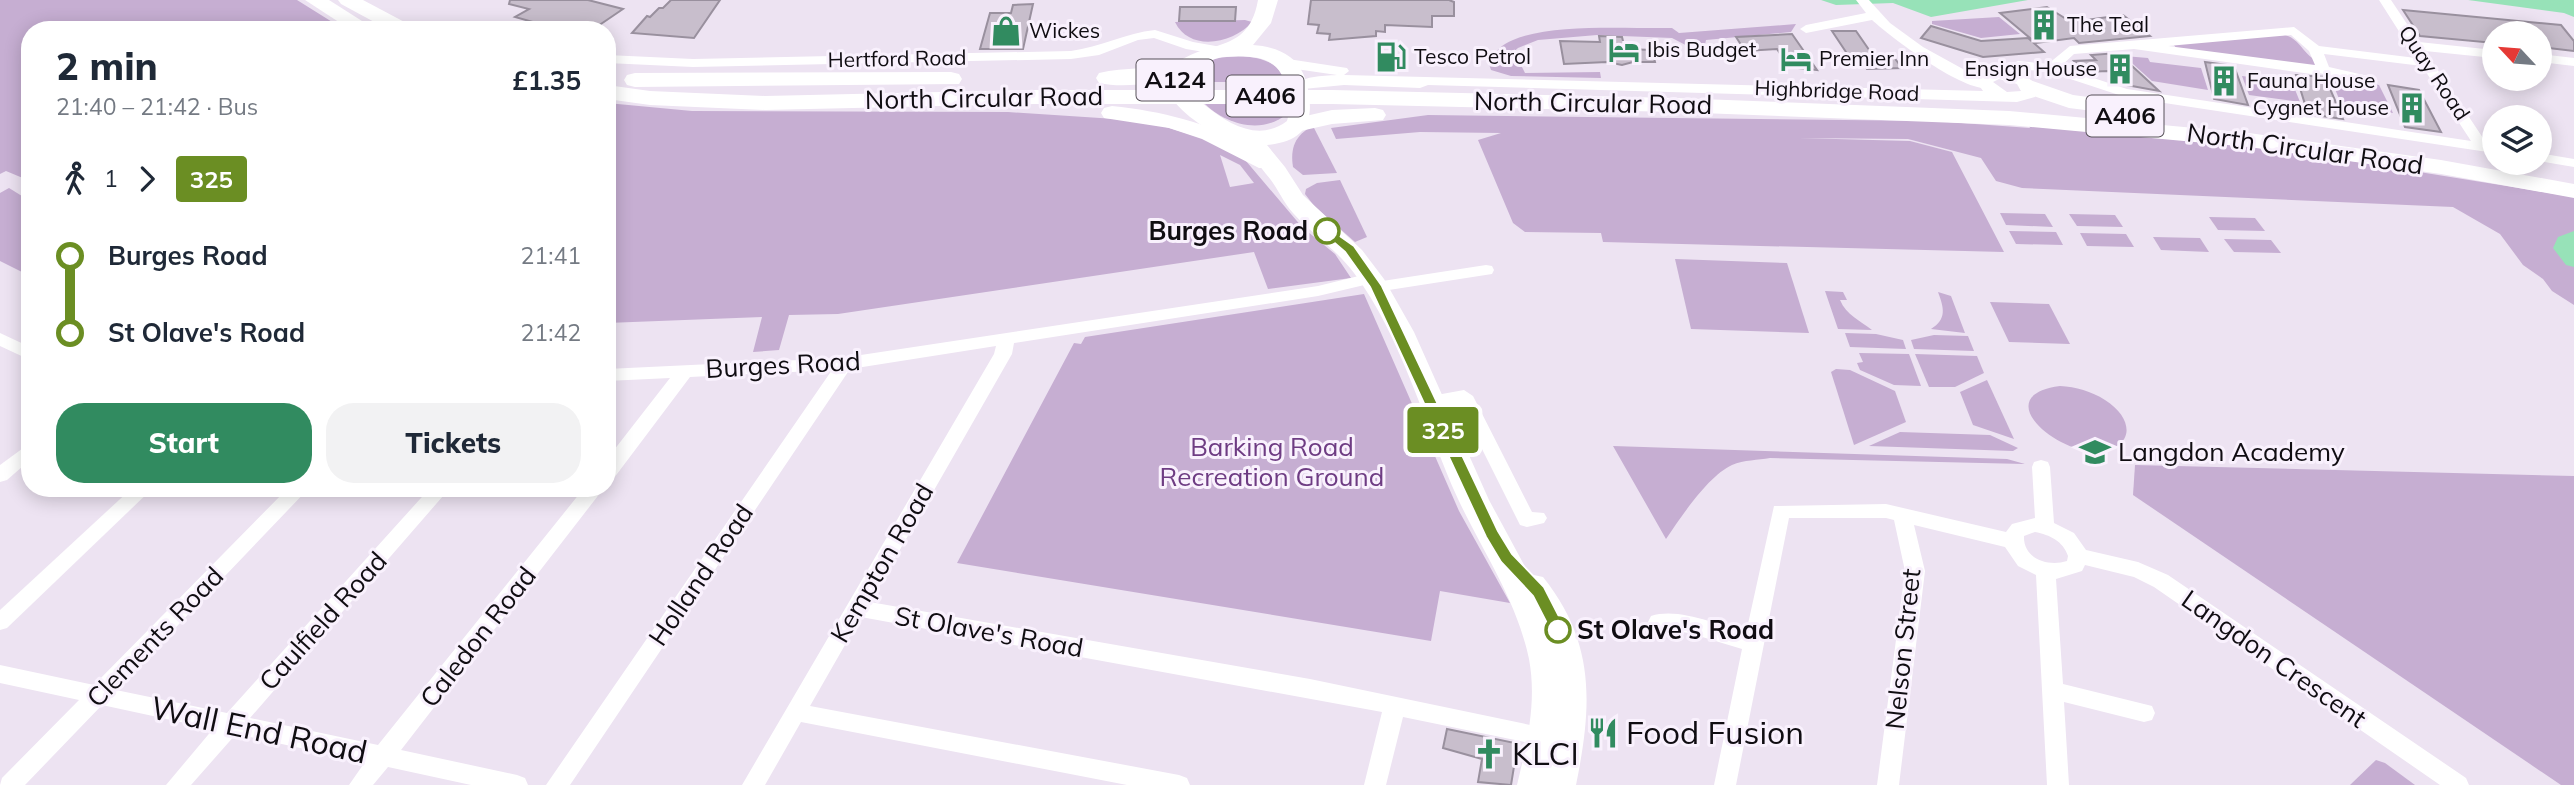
<!DOCTYPE html>
<html lang="en">
<head>
<meta charset="utf-8">
<style>
	:root { --surface:#fff; --page:#f2f2f3; --text:#1f2937; --muted:#747a83; --accent:#318b60 }
	body { margin:0; font-family:Mulish,sans-serif; background:var(--page); color:var(--text); height:100vh; display:flex; flex-direction:column; font-size:26px; white-space:nowrap }
	* { box-sizing:border-box; margin:0 }
	p { font-size:23px; color:var(--muted) }
	.icon { flex:none; width:38px; height:38px; fill:none; stroke:currentColor; stroke-width:2; stroke-linecap:round; stroke-linejoin:round }
	.map { position:relative; flex:1; overflow:hidden }
	.side { position:absolute; left:21px; top:21px; width:595px; height:476px; display:flex; flex-direction:column; background:var(--surface); border-radius:28px; box-shadow:0 4px 18px #0003 }
	.side>* { flex:none }
	.badge { padding:0 14px; border-radius:5px; font-size:24px; line-height:46px }
	.needle { width:46px; rotate:296deg }
	.fabs { position:absolute; left:2482px; top:21px; display:grid; gap:14px }
	.fabs a { display:grid; place-items:center; width:70px; height:70px; border-radius:50%; background:var(--surface); box-shadow:0 4px 18px #0003; font-size:35px }
	.map>.badge { position:absolute; translate:-50% -50%; box-shadow:0 0 0 4px #fff }
	.legs { display:flex; align-items:center; gap:10px; height:77px; padding:0 35px; font-size:23px }
	.legs p { margin-inline-start:auto }
	.head { display:flex; align-items:center; justify-content:space-between; height:119px; padding:0 35px }
	h1 { font-size:38px; font-weight:800; line-height:52px }
	.cta { display:flex; gap:14px; margin-top:auto; padding:14px 35px }
	.cta a { flex:1; height:80px; border-radius:28px; background:var(--accent); color:#fff; font-size:28px; font-weight:800; line-height:80px; text-align:center }
	.cta a+a { background:var(--page); color:var(--text) }
	ul { padding:0 35px; list-style:none }
	li { display:flex; align-items:center; gap:24px; height:77px; font-size:26px }
	li i { display:grid; place-items:center; width:10px; height:100%; margin:0 9px; background:currentColor }
	li i::after { content:''; width:18px; height:18px; margin:-9px; border:5px solid; border-radius:50%; background:var(--surface) }
	li p { margin-inline-start:auto }
	li:first-child i { background:linear-gradient(#0000 50%,currentColor 0) }
	li:last-child i { background:linear-gradient(currentColor 50%,#0000 0) }
	.map>svg:first-child { display:block }
	.green { fill:#c6aed2; fill-rule:evenodd }
	.water { fill:#97e2b8 }
	.lines { fill:none; stroke-linecap:round; stroke-linejoin:round }
	.river { fill:#97e2b8; fill-rule:evenodd }
	.building { fill:#c8becc; stroke:#99909e; stroke-width:2 }
	.minor { fill:#fff; fill-rule:evenodd }
	.tertiary { fill:#fff; fill-rule:evenodd }
	.primary { fill:#fff; fill-rule:evenodd }
	.trunk { fill:#fff; fill-rule:evenodd }
	.line-1 { fill:#6b8e23; stroke:#fff; stroke-width:2 }
	.stop-1-dot { fill:#fff; stroke:#6b8e23; stroke-width:3.5 }
	.labels { text-anchor:middle; stroke-width:6; stroke-linejoin:round; paint-order:stroke }
	.far-poi-label { font-size:21px; fill:#100d12; stroke:#f9f1fd; text-anchor:start }
	.far-street-label { font-size:21px; fill:#100d12; stroke:#f9f1fd }
	.shield { fill:#f9f1fd; stroke:#565158; stroke-width:2 }
	.shield-label { font-size:24px; font-weight:bold; fill:#100d12 }
	.street-label { font-size:26px; fill:#100d12; stroke:#f9f1fd }
	.stop-label { font-size:26px; font-weight:bold; fill:#100d12; stroke:#f9f1fd; text-anchor:end }
	.park-label { font-size:26px; fill:#6e3c83; stroke:#f9f1fd }
	.poi-label { font-size:26px; fill:#100d12; stroke:#f9f1fd; text-anchor:start }
	.near-street-label { font-size:32px; fill:#100d12; stroke:#f9f1fd }
	.near-poi-label { font-size:32px; fill:#100d12; stroke:#f9f1fd; text-anchor:start }
</style>
</head>
<body>
<div class="map">
<svg width="2574" height="785" viewBox="0 0 2574 785">
	<rect width="100%" height="100%" fill="#ede3f2"/>
	<g class="green">
		<polygon points="0,0 297,0 345,30 30,30 30,181 6,171 0,174"/>
		<polygon points="1999,17 2020,34 1981,38 1932,24 1932,21"/>
		<path d="M1245,20L1252,22C1234,43 1190,53 1175,22Z"/>
		<path d="M1796,24L1791,32L1706,40L1703,54L1672,38L1597,35L1538,40L1518,48L1505,59L1521,65L1525,73L1600,72L1601,78L1511,76L1491,70L1488,61C1495,52 1502,44 1513,40C1553,23 1628,29 1672,28L1679,33Z"/>
		<path d="M2285,35C2300,39 2303,54 2316,60L2317,65L2313,67L2176,48L2172,42Z"/>
		<path d="M1238,56C1258,57 1280,61 1285,82H1189C1194,60 1219,57 1238,56Z"/>
		<polygon points="2124,56 2148,58 2150,62 2201,68 2208,90 2152,81"/>
		<polygon points="2242,76 2292,82 2300,102 2249,95"/>
		<polygon points="2330,77 2379,85 2393,113 2342,106"/>
		<path d="M1203,102H1287L1288,113C1262,136 1224,124 1203,102Z"/>
		<path d="M607,103L692,111L1008,112L1146,121L1235,148L1302,227L1335,254L1351,278L1268,289L1254,252L838,314L789,315L779,350L753,352L762,317L607,323V137L610,134L607,133ZM1220,155L1240,165L1254,183L1230,187Z"/>
		<polygon points="1428,115 1934,121 2030,128 2029,126 2277,149 2574,197 2574,305 2552,291 2543,279 2523,265 2500,234 2453,207 2022,188 1996,181 1981,158 1908,139 1799,138 1910,141 1952,152 2004,252 1603,242 1601,233 1525,232 1513,223 1478,140 1501,133 1420,132 1336,139 1331,128"/>
		<path d="M1313,126L1337,173L1303,175L1293,167C1290,148 1295,135 1313,126Z"/>
		<polygon points="1340,180 1367,237 1355,242 1315,207 1305,194 1306,189 1317,183"/>
		<polygon points="9,188 30,201 30,276 0,261 0,193"/>
		<polygon points="2000,213 2045,214 2053,227 2006,225"/>
		<polygon points="2069,214 2115,215 2123,227 2077,226"/>
		<polygon points="2209,217 2255,218 2265,231 2218,230"/>
		<polygon points="2009,231 2056,232 2063,245 2016,244"/>
		<polygon points="2080,233 2126,234 2134,247 2087,246"/>
		<polygon points="2153,237 2200,238 2209,252 2161,250"/>
		<polygon points="2224,239 2271,240 2281,253 2234,252"/>
		<polygon points="1675,259 1787,263 1809,333 1691,329"/>
		<path d="M1825,291L1843,292L1847,300H1840C1846,315 1861,321 1872,330L1838,329Z"/>
		<path d="M1938,292L1951,296L1965,333L1931,329C1947,319 1944,308 1938,292Z"/>
		<polygon points="1364,294 1459,511 1510,603 1440,591 1431,641 957,563 1074,343 1081,344 1085,337"/>
		<polygon points="1990,302 2049,304 2070,344 2009,342"/>
		<polygon points="1845,333 1876,334 1903,340 1906,349 1850,347"/>
		<polygon points="1934,335 1968,336 1974,351 1914,349 1911,340"/>
		<polygon points="1859,353 1909,354 1921,386 1894,385 1860,370 1857,363 1863,362"/>
		<polygon points="1915,354 1977,356 1984,373 1955,387 1929,387"/>
		<polygon points="1836,369 1850,370 1895,391 1906,422 1854,445 1831,372"/>
		<polygon points="1987,380 2014,439 1973,425 1960,392"/>
		<path d="M2060,386C2076,387 2091,391 2105,400C2138,421 2133,453 2091,451C2051,449 1991,395 2060,386Z"/>
		<polygon points="1900,432 1990,435 2018,448 2013,451 1869,446"/>
		<path d="M1613,446L2007,459L2025,464L1770,458C1758,460 1744,460 1732,465C1708,476 1681,517 1666,539Z"/>
		<polygon points="2135,465 2574,476 2574,785 2561,785 2133,495"/>
		<polygon points="2376,760 2385,763 2415,785 2350,785"/>
	</g>
	<g class="water">
		<polygon points="1821,0 2028,0 1931,17 1893,3 1836,5"/>
		<polygon points="2468,0 2574,0 2574,17 2564,13"/>
	</g>
	<g class="lines">
		<polygon class="river" points="2574,231 2574,267 2566,265 2553,248 2558,237"/>
	</g>
	<g class="building">
		<polygon points="510,0 588,0 623,9 592,30 561,30 515,17 529,9 509,4"/>
		<polygon points="671,0 720,0 694,38 632,33 647,16 650,17 659,8 663,8"/>
		<polygon points="1311,0 1449,0 1454,2 1454,16 1432,16 1432,27 1385,25 1385,32 1376,31 1376,36 1329,40 1330,34 1317,33 1319,25 1308,24"/>
		<polygon points="1033,4 1023,49 980,49 990,13 1011,13 1013,5"/>
		<polygon points="1180,7 1236,7 1235,21 1179,21"/>
		<polygon points="2047,7 2071,22 2123,15 2150,36 2079,43 2074,38 2036,43 2000,13"/>
		<polygon points="2403,10 2561,25 2574,41 2574,51 2539,47 2539,33 2494,33 2494,43 2420,36"/>
		<polygon points="1931,26 1981,41 2028,38 2044,52 1983,57 1921,38"/>
		<polygon points="1832,31 1856,31 1874,57 1893,56 1902,68 1867,69 1861,61 1852,61"/>
		<polygon points="1792,34 1817,70 1789,67 1777,49 1745,51 1736,37"/>
		<polygon points="1599,36 1622,37 1625,49 1652,50 1655,62 1633,62 1622,65 1607,62 1564,64 1560,41 1600,42"/>
		<polygon points="2118,53 2159,91 2121,84 2108,71 2085,72 2074,61 2096,60 2091,55"/>
		<polygon points="2205,62 2234,66 2248,105 2214,99"/>
		<polygon points="2296,75 2325,77 2343,119 2308,114"/>
		<polygon points="2388,85 2419,90 2441,132 2405,127"/>
		<polygon points="1447,729 1515,743 1517,748 1511,785 1478,782 1482,759 1443,748"/>
	</g>
	<g class="lines">
		<g class="minor">
			<path d="M1856,0H1869L1890,23L1923,47L1992,85L1990,88C1964,93 1892,38 1872,20L1806,33L1800,29L1806,25L1866,13Z"/>
			<path d="M2379,0H2391L2419,42L2494,50V58L2425,51L2487,144L2494,145V153L2125,97L2049,72L2019,69L1994,78L1987,74L2018,61L2048,64L2070,46L2294,27L2319,46L2416,58ZM2291,35L2309,51L2315,65L2168,46ZM2134,49L2311,74L2319,73L2363,83L2370,79L2368,76L2329,67L2324,54L2422,66L2471,141L2127,89L2060,67L2074,54Z"/>
			<path d="M1155,30L1193,42L1227,48L1229,51L1222,55L1186,49L1154,38L1138,40L1099,55L1071,59L693,67L607,63V55L693,59L1071,51C1100,47 1126,33 1155,30Z"/>
			<polygon points="2539,54 2574,58 2574,66 2539,62"/>
			<polygon points="2539,153 2574,159 2574,167 2539,161"/>
			<polygon points="1486,265 1492,266 1494,270 1492,274 1376,292 1368,287 1376,282"/>
			<polygon points="1371,273 1377,274 1379,278 1377,282 1318,296 1014,343 1012,354 870,602 1310,679 1535,726 1543,728 1546,735 1543,742 1535,744 1403,717 1386,785 1364,785 1382,712 861,617 810,706 1179,775 1187,778 1190,785 1127,785 801,722 765,785 742,785 994,354 996,346 850,369 570,785 546,785 832,370 690,377 614,478 607,480 607,459 670,378 607,381 607,369 841,358 1318,286"/>
			<polygon points="0,333 30,347 30,360 0,346"/>
			<polygon points="1464,390 1473,396 1532,512 1544,513 1547,518 1544,523 1527,527 1520,525 1459,403 1431,408 1422,402 1431,396"/>
			<polygon points="30,443 30,460 7,480 0,482 0,465"/>
			<path d="M2041,460L2048,462L2050,467L2054,523L2074,533L2086,550L2138,562L2168,575L2466,778L2469,785H2440L2154,587L2134,577L2085,565L2082,571L2056,579L2063,684L2144,704L2152,706L2155,713L2152,720L2144,722L2064,702L2069,785H2047L2036,575L2018,566L2005,547L1914,525L1925,571L1899,785H1877L1905,571L1894,520L1886,518H1789L1736,785H1714L1742,649L1689,633L1651,628L1648,622L1651,616C1679,607 1718,625 1746,633L1774,506L1886,504L2006,532L2012,524L2035,518L2032,467L2034,462ZM2035,532C2050,535 2063,541 2068,556L2067,561C2048,567 2023,559 2024,536Z"/>
			<polygon points="132,488 153,488 7,628 0,630 0,610"/>
			<polygon points="288,488 309,488 116,690 227,713 430,488 450,488 250,718 378,745 584,488 604,488 401,750 517,775 525,778 528,785 471,785 388,767 373,785 349,785 365,762 236,734 191,785 166,785 213,729 102,705 25,785 0,785 2,778 79,700 0,683 0,665 94,685"/>
		</g>
		<path class="tertiary" d="M1288,59L1347,68L1349,71L1344,75L1983,91L1976,81C1992,62 2023,68 2038,87L2035,97L2017,102L1428,85L1420,88L1344,85L1293,90L1291,87C1302,76 1322,76 1337,75L1282,67L1280,64L1282,61ZM1999,79L2017,84L2021,91L2007,92L1993,82Z"/>
		<path class="primary" d="M1258,0H1278L1271,23L1253,45C1266,46 1280,49 1290,57C1302,66 1307,80 1309,95C1314,128 1299,142 1267,145L1285,167L1303,195L1362,250L1384,279L1414,332L1489,500L1529,574L1543,577C1596,643 1592,706 1576,785H1517C1527,743 1537,702 1529,659C1517,601 1483,552 1458,499C1425,426 1402,337 1354,273C1337,250 1312,234 1293,213C1282,201 1277,186 1266,174C1259,165 1253,158 1246,149C1240,140 1230,140 1219,135C1198,125 1170,105 1163,81C1190,31 1247,65 1258,0ZM1222,57C1254,56 1282,54 1287,93C1288,103 1290,112 1287,121C1259,142 1230,125 1206,106C1197,99 1189,93 1185,81C1193,67 1207,61 1222,57Z"/>
		<g class="trunk">
			<polygon points="305,0 329,0 373,28 351,30"/>
			<polygon points="338,0 363,0 412,26 415,30 389,30 341,4"/>
			<path d="M1179,65L1187,66L1190,71L1187,76C1160,82 1126,89 1099,83L1096,78L1099,73C1125,67 1153,69 1179,65Z"/>
			<polygon points="951,72 959,74 962,79 959,84 635,87 627,85 624,80 627,75 635,73"/>
			<polygon points="2030,80 2073,95 2141,104 2144,109 2141,114 2133,116 2069,108 2022,92 2019,87 2022,82"/>
			<polygon points="607,85 650,91 765,96 1034,90 1332,90 1674,98 2009,111 2249,133 2441,160 2574,184 2574,198 2441,174 2249,147 2009,125 1674,112 1332,104 1034,104 765,110 650,105 607,99"/>
			<path d="M1112,106C1162,111 1207,123 1252,146C1261,150 1273,154 1279,163L1275,168H1259L1202,139L1169,128L1104,118L1101,113L1104,108Z"/>
			<polygon points="1375,108 1383,110 1386,115 1383,120 1332,124 1296,132 1288,130 1285,125 1288,120 1332,110"/>
		</g>
	</g>
	<polygon class="line-1" points="1327,227 1354,246 1382,286 1498,531 1512,554 1544,587 1566,630 1564,635 1553,635 1533,596 1501,562 1486,537 1370,287 1345,252 1323,233 1321,231"/>
	<defs>
		<g id="building-bare" transform="scale(2.415)"><path d="M-4-6H4V6H1V3H-1V6H-4ZM-2.5-4.3h1.7v1.8h-1.7ZM.8-4.3h1.7v1.8H.8ZM-2.5-1h1.7V.8h-1.7ZM.8-1h1.7V.8H.8Z" fill="#318b60" stroke="#f9f1fd" stroke-width="2.5" paint-order="stroke"/></g>
		<g id="shop-bare" transform="scale(2.415)"><path d="M-5-2.5h2.3a2.7 3.5 0 0 1 5.4 0H5L5.5 6h-11ZM-1.5-2.5h3a1.5 2.3 0 0 0-3 0Z" fill="#318b60" stroke="#f9f1fd" stroke-width="2.5" paint-order="stroke"/></g>
		<g id="hotel-bare" transform="scale(2.415)"><path d="M-6-4.5h1.5V1H6V5H4.5V3h-9V5H-6ZM-4 0a1.8 1.8 0 1 1 3.6 0ZM.5 0V-2.5h3Q6-2.5 6 0Z" fill="#318b60" stroke="#f9f1fd" stroke-width="2.5" paint-order="stroke"/></g>
		<g id="fuel-bare" transform="scale(2.415)"><path d="M-5.5-6h7V0h2V4h1.3V-2.5L3-4.5l.8-.8L6-3V5H2.5V1h-1V6h-7ZM-4.2-4.7v3.2H.2V-4.7Z" fill="#318b60" stroke="#f9f1fd" stroke-width="2.5" paint-order="stroke"/></g>
		<g id="school-bare" transform="scale(2.415)"><path d="M0-5L7-2L0 1L-7-2ZM-4 1L0 2.5L4 1V4Q0 6-4 4Z" fill="#318b60" stroke="#f9f1fd" stroke-width="2.5" paint-order="stroke"/></g>
		<g id="restaurant-bare" transform="scale(2.415)"><path d="M-5-6h1v4h1v-4h1v4h1v-4h1v5L-1.5 .5V6h-2V.5L-5-1ZM5-6V6H3V1.5H1.5Q1.5-4 5-6Z" fill="#318b60" stroke="#f9f1fd" stroke-width="2.5" paint-order="stroke"/></g>
		<g id="church-bare" transform="scale(2.415)"><path d="M-1.2-6h2.4v3.5h3.3v2.4h-3.3V6h-2.4V-.1h-3.3v-2.4h3.3Z" fill="#318b60" stroke="#f9f1fd" stroke-width="2.5" paint-order="stroke"/></g>
	</defs>
	<g fill-rule="evenodd">
		<use href="#building-bare" x="2044" y="25"/>
		<use href="#shop-bare" x="1006" y="31"/>
		<use href="#hotel-bare" x="1624" y="50"/>
		<use href="#fuel-bare" x="1391" y="57"/>
		<use href="#hotel-bare" x="1796" y="59"/>
		<use href="#building-bare" x="2120" y="69"/>
		<use href="#building-bare" x="2224" y="81"/>
		<use href="#building-bare" x="2412" y="108"/>
		<use href="#school-bare" x="2095" y="452"/>
		<use href="#restaurant-bare" x="1603" y="733"/>
		<use href="#church-bare" x="1489" y="754"/>
	</g>
	<g class="stop-1-dot">
		<circle cx="1327" cy="231" r="12"/>
		<circle cx="1558" cy="630" r="12"/>
	</g>
	<g class="labels">
		<g class="far-poi-label">
			<text x="2067" y="32">The Teal</text>
			<text x="1029" y="38">Wickes</text>
			<text x="1647" y="57">Ibis Budget</text>
			<text x="1414" y="64">Tesco Petrol</text>
			<text x="1819" y="66">Premier Inn</text>
			<text x="2097" y="76" text-anchor="end">Ensign House</text>
			<text x="2247" y="88">Fauna House</text>
			<text x="2389" y="115" text-anchor="end">Cygnet House</text>
		</g>
		<g class="far-street-label">
			<text transform="translate(897 59) rotate(-1)" y="7">Hertford Road</text>
			<text transform="translate(2434 73) rotate(56)" y="7">Quay Road</text>
			<text transform="translate(1837 91) rotate(2)" y="7">Highbridge Road</text>
		</g>
		<g class="shield">
			<rect x="1136.5" y="59.5" width="77" height="41" rx="5"/>
			<rect x="1226.5" y="75.5" width="77" height="41" rx="5"/>
			<rect x="2086.5" y="95.5" width="77" height="41" rx="5"/>
		</g>
		<g class="shield-label">
			<text x="1175" y="88">A124</text>
			<text x="1265" y="104">A406</text>
			<text x="2125" y="124">A406</text>
		</g>
		<g class="street-label">
			<text transform="translate(984 98) rotate(-1)" y="9">North Circular Road</text>
			<text transform="translate(1593 103) rotate(1)" y="9">North Circular Road</text>
			<text transform="translate(2305 149) rotate(8)" y="9">North Circular Road</text>
			<text transform="translate(783 365) rotate(-3)" y="9">Burges Road</text>
			<text transform="translate(882 563) rotate(-60)" y="9">Kempton Road</text>
			<text transform="translate(701 575) rotate(-56)" y="9">Holland Road</text>
			<text transform="translate(323 621) rotate(-48)" y="9">Caulfield Road</text>
			<text transform="translate(989 632) rotate(10)" y="9">St Olave's Road</text>
			<text transform="translate(155 637) rotate(-46)" y="9">Clements Road</text>
			<text transform="translate(478 637) rotate(-52)" y="9">Caledon Road</text>
			<text transform="translate(1903 649) rotate(-84)" y="9">Nelson Street</text>
			<text transform="translate(2274 659) rotate(35)" y="9">Langdon Crescent</text>
		</g>
		<g class="stop-label">
			<text x="1308" y="240">Burges Road</text>
			<text x="1577" y="639" text-anchor="start">St Olave's Road</text>
		</g>
		<g class="park-label">
			<text x="1272" y="456">Barking Road<tspan x="1272" dy="30">Recreation Ground</tspan></text>
		</g>
		<g class="poi-label">
			<text x="2118" y="461">Langdon Academy</text>
		</g>
		<g class="near-street-label">
			<text transform="translate(259 730) rotate(12)" y="11">Wall End Road</text>
		</g>
		<g class="near-poi-label">
			<text x="1626" y="744">Food Fusion</text>
			<text x="1512" y="765">KLCI</text>
		</g>
	</g>
</svg>
<div class="fabs">
<a><svg class="needle" viewBox="-14 -14 28 28"><path d="M0-13l5 13h-10z" fill="#e53935"/><path d="M0 13l5-13h-10z" fill="#747a83"/></svg></a>
<a><svg class="icon" aria-label="layers" viewBox="0 0 24 24"><path d="M12 4l9 5-9 5-9-5zM3 14l9 5 9-5"/></svg></a>
</div>
<b class="badge" style="left:1443px;top:430px;background:#6b8e23;color:#fff">325</b>
<section class="side">
<div class="head"><div><h1>2 min</h1><p>21:40 – 21:42 · Bus</p></div><b>£1.35</b></div>
<div class="legs"><svg class="icon" aria-label="walk" viewBox="0 0 24 24"><circle cx="13" cy="4" r="2"/><path d="M13 8l-2 6 4 7M11 14l-3 7M7 12l3-4h3l4 4"/></svg>1<svg class="icon" aria-label="forward" viewBox="0 0 24 24"><path d="M9 5l7 7-7 7"/></svg><b class="badge" style="background:#6b8e23;color:#fff">325</b></div>
<ul>
<li><i style="color:#6b8e23"></i><b>Burges Road</b><p>21:41</p></li>
<li><i style="color:#6b8e23"></i><b>St Olave's Road</b><p>21:42</p></li>
</ul>
<div class="cta"><a>Start</a><a>Tickets</a></div>
</section>
</div>
</body>
</html>
